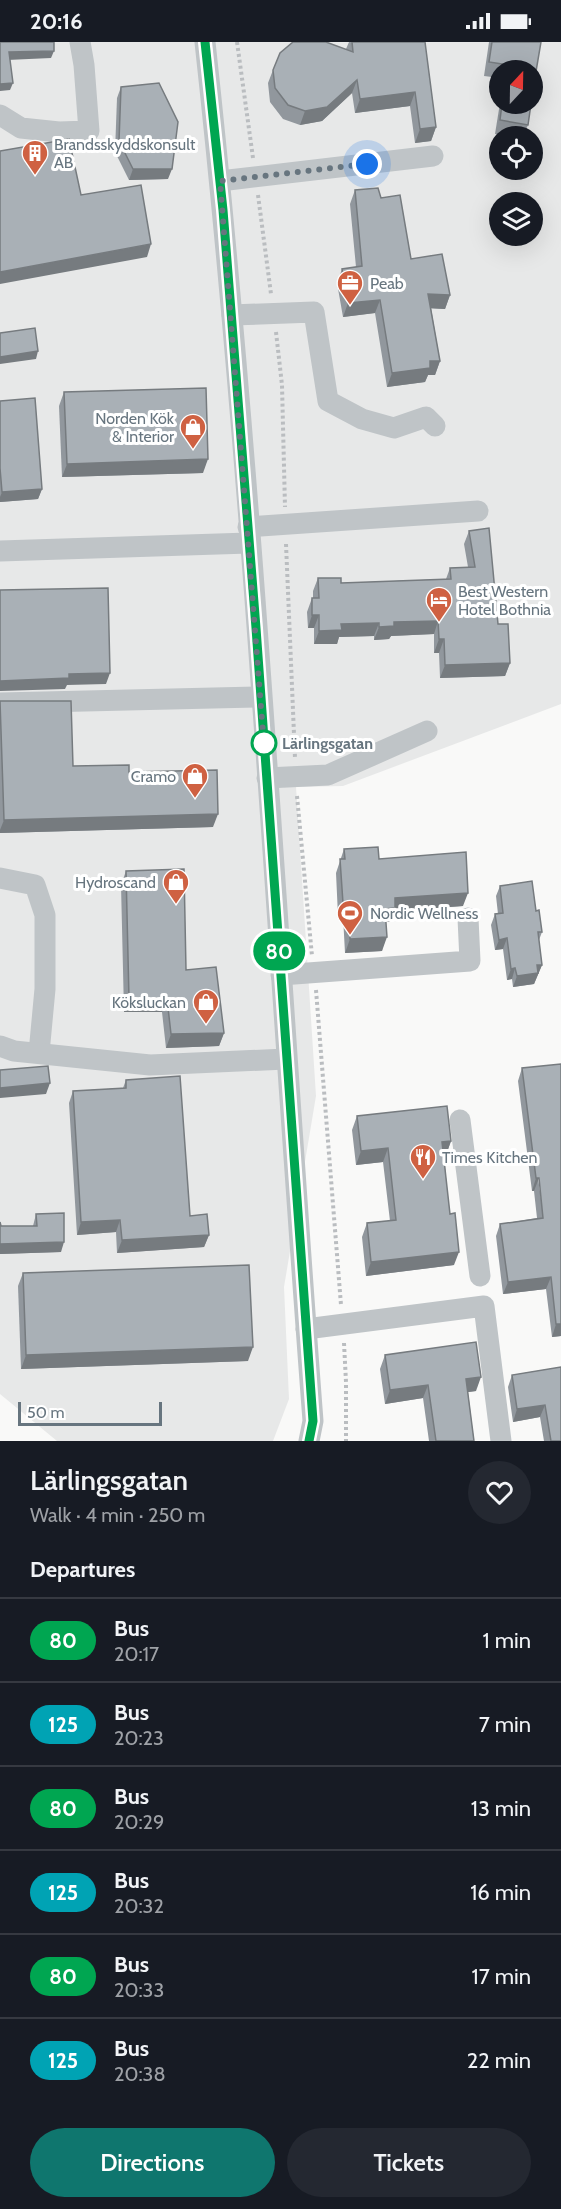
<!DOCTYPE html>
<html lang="en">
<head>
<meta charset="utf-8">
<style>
	:root { --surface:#171b24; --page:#242831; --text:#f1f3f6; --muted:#9ea1a6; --line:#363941; --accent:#0f766e }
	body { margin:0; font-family:Cabin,sans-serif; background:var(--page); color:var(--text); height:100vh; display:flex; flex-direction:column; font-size:22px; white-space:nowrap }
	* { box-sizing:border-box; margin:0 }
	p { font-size:20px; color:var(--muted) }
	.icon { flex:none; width:33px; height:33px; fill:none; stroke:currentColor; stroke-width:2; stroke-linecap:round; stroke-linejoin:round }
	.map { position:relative; height:1399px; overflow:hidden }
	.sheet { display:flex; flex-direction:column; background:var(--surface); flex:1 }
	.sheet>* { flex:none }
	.badge { padding:0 12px; border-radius:20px; font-size:21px; line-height:39px }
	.needle { width:39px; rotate:22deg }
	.buttons { position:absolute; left:489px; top:18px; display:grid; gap:12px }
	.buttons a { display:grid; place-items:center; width:54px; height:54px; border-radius:50%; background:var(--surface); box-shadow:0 6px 24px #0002; font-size:30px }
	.scale { position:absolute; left:18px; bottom:15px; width:144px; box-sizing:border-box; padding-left:6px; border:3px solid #67757f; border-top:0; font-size:16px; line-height:21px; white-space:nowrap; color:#67757f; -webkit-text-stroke:4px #fff; paint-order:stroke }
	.you { position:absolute; width:30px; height:30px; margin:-15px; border:4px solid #fff; border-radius:50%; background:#1a73e8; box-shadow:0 0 0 9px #1a73e833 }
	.map>.badge { position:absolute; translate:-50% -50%; box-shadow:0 0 0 3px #fff }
	h2 { padding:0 30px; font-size:22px; line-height:54px }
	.round { display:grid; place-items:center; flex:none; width:63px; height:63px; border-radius:32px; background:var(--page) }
	.headline { display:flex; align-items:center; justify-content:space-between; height:102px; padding:0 30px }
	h1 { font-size:28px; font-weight:600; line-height:45px }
	.primary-button { display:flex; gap:12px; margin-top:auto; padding:12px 30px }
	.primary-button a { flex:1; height:69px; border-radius:36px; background:var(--accent); color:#fff; font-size:24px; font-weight:600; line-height:69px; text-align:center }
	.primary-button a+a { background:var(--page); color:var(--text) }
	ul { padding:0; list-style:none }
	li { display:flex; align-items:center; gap:18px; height:84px; padding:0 30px; border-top:2px solid var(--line) }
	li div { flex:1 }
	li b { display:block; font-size:22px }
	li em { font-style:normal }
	li .badge { min-width:66px; font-weight:700; text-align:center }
	.status { display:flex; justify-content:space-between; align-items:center; height:42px; padding:0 30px; background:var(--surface); direction:ltr }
	.status svg { height:16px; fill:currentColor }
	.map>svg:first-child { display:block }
	.built { fill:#e7e8e8; fill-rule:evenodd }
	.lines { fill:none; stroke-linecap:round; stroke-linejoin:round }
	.path { stroke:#babdc0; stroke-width:4; stroke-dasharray:3 3; stroke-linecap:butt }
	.minor { stroke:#bfc4c7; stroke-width:21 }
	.wall { fill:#91979d }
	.shaded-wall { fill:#767b7f }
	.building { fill:#a9b0b6; stroke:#767b7f; stroke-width:1.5 }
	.line-casing { stroke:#fff; stroke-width:14 }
	.line { stroke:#00a651; stroke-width:9 }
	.walk { stroke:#67757f; stroke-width:6; stroke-dasharray:0 10.8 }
	.stop-dot { fill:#fff; stroke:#00a651; stroke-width:3 }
	.labels { text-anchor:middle; stroke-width:6; stroke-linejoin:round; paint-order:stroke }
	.poi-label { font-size:16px; fill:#67757f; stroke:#fff; text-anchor:start }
	.stop-label { font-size:16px; font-weight:bold; fill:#67757f; stroke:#fff; text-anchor:start }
</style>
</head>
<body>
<div class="status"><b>20:16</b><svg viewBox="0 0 49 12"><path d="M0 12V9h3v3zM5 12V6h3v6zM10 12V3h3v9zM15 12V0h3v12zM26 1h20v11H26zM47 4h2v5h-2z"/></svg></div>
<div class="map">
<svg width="561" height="1399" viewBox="0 0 561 1399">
	<rect width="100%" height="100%" fill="#f9f9f8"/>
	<path class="built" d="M0,0H561V662L343,744L296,745L316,1054L284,1245L289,1357L273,1399H57L0,1352ZM500,28H532V62H500ZM500,94H532V128H500ZM500,160H532V194H500Z"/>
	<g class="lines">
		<g class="path">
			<polyline points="237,0 253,116"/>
			<polyline points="258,153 271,252"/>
			<polyline points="276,290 282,343 285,465"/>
			<polyline points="286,502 295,716"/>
			<polyline points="297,754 312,914"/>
			<polyline points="316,948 341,1263"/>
			<polyline points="344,1301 346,1340 346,1399"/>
		</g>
		<g class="minor">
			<path d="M205,0C255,458 278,919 313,1379L309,1399"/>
			<polyline points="0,73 21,86 59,90 89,89 84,23 80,0"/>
			<polyline points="220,139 433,114"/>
			<polyline points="232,273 314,270 328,359 362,377 394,386 426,375 435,384"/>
			<polyline points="248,485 478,469"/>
			<polyline points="0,509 249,501"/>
			<polyline points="0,661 261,655"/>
			<polyline points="267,736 328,733 427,689"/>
			<polyline points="0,836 35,843 45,873 45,947 39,1011"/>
			<polyline points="281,933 470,919 468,876"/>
			<polyline points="0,1004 14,1009 150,1023 286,1017"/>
			<polyline points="460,1078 480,1234"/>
			<polyline points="306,1287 484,1264 501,1399"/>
		</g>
	</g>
	<g class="wall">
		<polygon points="349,0 425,0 436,85 431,99 415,101 410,64 355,71 352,51 322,79 300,83 283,77 270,60 268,41 273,28 346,7"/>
		<polygon points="489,0 541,0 532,28 500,28 500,36 484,34"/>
		<polygon points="121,45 168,137 129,138 115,110 117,56"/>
		<polygon points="500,61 531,62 528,83 523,94 513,94 495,92"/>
		<polygon points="355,148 381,156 411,217 450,253 445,267 431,266 440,319 435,333 428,333 425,340 387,345 375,271 343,275 337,241 342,227 356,225 350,162"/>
		<polygon points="64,350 203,431 62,435 59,364"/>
		<polygon points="0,359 42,447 38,457 0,460"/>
		<polygon points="469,489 510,621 505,634 440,636 439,611 434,611 434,592 391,594 389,597 374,598 374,594 339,595 337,602 314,602 314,586 308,586 307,570 312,556 313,556 313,549 318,536 341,541 446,537 450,526 468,525 464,502"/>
		<polygon points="0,659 73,724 129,730 213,785 0,791"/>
		<polygon points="344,807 379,817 463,864 394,869 390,880 386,880 382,909 345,911 343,874 338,874 336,831"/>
		<polygon points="126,829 224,991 219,1004 166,1006 162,970 124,970 121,843"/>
		<polygon points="500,844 536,869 542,890 539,898 542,923 534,942 513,945 512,937 507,938 503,907 495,908 491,883 495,872 498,872 496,854"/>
		<polygon points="522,1026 561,1294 552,1295 546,1247 503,1252 496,1194 500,1182 537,1176 534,1149 532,1149 518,1039"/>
		<polygon points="126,1038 190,1174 209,1193 204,1205 117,1211 116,1190 77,1193 69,1061 73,1049 123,1046"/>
		<polygon points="357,1074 451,1099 446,1113 444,1113 454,1223 366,1234 362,1195 367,1181 390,1179 383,1120 356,1123 352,1088"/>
		<polygon points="36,1172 61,1210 0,1212 0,1180 1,1184 33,1184"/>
		<polygon points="23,1231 248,1319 21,1327 18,1244"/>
		<polygon points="385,1313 476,1349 468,1350 474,1399 429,1399 423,1356 385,1362 380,1327"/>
		<polygon points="561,1325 561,1399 544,1399 540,1375 513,1380 508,1345 512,1333"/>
	</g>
	<g class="shaded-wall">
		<polygon points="54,9 51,16 7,18 9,10"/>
		<polygon points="357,38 352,51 322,79 300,83 305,69"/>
		<polygon points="13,41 10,48 0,49 0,42"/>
		<polygon points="415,50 410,64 355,71 360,57"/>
		<polygon points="436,85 431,99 415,101 420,87"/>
		<polygon points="133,127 172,127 168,137 129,138"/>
		<polygon points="151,202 147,215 0,242 0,230"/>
		<polygon points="428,252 450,253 445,267 423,266"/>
		<polygon points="380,258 375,271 343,275 348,261"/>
		<polygon points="38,309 36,317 0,322 0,315"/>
		<polygon points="430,319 440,319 435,333 428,333 425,340 387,345 392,331"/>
		<polygon points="208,417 203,431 62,435 67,422"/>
		<polygon points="42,447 38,457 0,460 0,455 2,450"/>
		<polygon points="312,573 319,573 314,586 308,586"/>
		<polygon points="438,579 434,592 391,594 389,597 374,598 379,585 394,580"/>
		<polygon points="379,581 374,594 339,595 337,602 314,602 319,589 341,582"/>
		<polygon points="439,597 444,597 439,611 434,611"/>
		<polygon points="510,621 505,634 440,636 445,623"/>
		<polygon points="110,631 106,642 67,643 65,647 0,649 0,639 69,632"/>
		<polygon points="218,772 213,785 0,791 0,788 4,778"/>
		<polygon points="468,851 463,864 394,869 390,880 381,880 385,867 395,856"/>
		<polygon points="343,861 348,861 343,874 338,874"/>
		<polygon points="387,895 382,909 345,911 350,897"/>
		<polygon points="507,896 503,907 495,908 499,898"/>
		<polygon points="537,923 542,923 534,942 513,945 517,934"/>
		<polygon points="515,926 512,937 507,938 511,927"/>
		<polygon points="129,957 167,957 162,970 124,970"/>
		<polygon points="224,991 219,1004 166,1006 171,992"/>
		<polygon points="50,1041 46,1052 0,1056 0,1046"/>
		<polygon points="451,1099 446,1113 437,1114 442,1100"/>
		<polygon points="388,1106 383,1120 356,1123 361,1109"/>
		<polygon points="536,1136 539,1136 534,1149 532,1149"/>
		<polygon points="120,1178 116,1190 77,1193 81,1180"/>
		<polygon points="209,1193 204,1205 117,1211 122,1198"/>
		<polygon points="64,1200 61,1210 0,1212 0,1202"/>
		<polygon points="459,1210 454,1223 366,1234 371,1220"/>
		<polygon points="551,1235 546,1247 503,1252 508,1240"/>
		<polygon points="556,1282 561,1282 561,1294 552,1295"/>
		<polygon points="253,1305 248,1319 21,1327 26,1313"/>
		<polygon points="481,1335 476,1349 461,1351 466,1337"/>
		<polygon points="428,1343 423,1356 385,1362 390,1348"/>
		<polygon points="545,1363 540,1375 513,1380 517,1367"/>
	</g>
	<g class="building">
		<polygon points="0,0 54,0 54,9 9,10 13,41 0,42"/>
		<polygon points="293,0 326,0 353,10 352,0 425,0 436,85 420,87 415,50 360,57 357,38 327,65 305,69 288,63 275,46 273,28 280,11"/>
		<polygon points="492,0 541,0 532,53 532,28 508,28 508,23 489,20"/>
		<polygon points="159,41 178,80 172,127 133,127 119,99 121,45"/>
		<polygon points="502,62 531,62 528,83 500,78"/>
		<polygon points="69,97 81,153 141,143 151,202 0,230 0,109"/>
		<polygon points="378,146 381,156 400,153 411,217 442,212 450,253 428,252 440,319 430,319 430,326 392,331 380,258 348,261 342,227 362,224 355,148"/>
		<polygon points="35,286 38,309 0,315 0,291"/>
		<polygon points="206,346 208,417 67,422 64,350"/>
		<polygon points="35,356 42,447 2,450 0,426 0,359"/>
		<polygon points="489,486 498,582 508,582 510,621 445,623 444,597 439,597 438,579 394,580 394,584 379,585 379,581 341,582 342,588 319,589 319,573 312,573 312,556 319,556 318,536 341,536 341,541 451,537 450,526 475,525 469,489"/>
		<polygon points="108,546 110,631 69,632 69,636 0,639 0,548"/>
		<polygon points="0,659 71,659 73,724 129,723 129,730 217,728 218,772 4,778"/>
		<polygon points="378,805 379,817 466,810 468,851 395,856 395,866 385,867 387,895 350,897 348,861 343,861 340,817 345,817 344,807"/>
		<polygon points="184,827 186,928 216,925 224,991 171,992 167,957 129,957 126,829"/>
		<polygon points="532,839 536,869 539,868 542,890 538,890 542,923 537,923 538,931 517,934 515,926 511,927 507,896 499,898 495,872 503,871 500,844"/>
		<polygon points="561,1022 561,1282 556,1282 551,1235 508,1240 500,1182 543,1176 539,1136 536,1136 522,1026"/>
		<polygon points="48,1024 50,1041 0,1046 0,1028"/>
		<polygon points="180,1034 190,1174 207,1172 209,1193 122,1198 120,1178 81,1180 73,1049 126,1046 126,1038"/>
		<polygon points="447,1064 451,1099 442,1100 450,1172 455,1171 459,1210 371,1220 367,1181 396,1178 388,1106 361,1109 357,1074"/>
		<polygon points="64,1171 64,1200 0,1202 0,1180 1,1184 37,1184 36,1172"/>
		<polygon points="249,1223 253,1305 26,1313 23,1231"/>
		<polygon points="476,1300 481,1335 466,1337 474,1399 436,1399 428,1343 390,1348 385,1313"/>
		<polygon points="561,1325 561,1399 551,1399 545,1363 517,1367 512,1333"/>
	</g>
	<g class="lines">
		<g class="line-casing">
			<polyline id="line" points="205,0 223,168 256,586 313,1379 309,1399"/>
		</g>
		<use href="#line" class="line"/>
		<polyline class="walk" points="264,701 264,704 220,139 367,122"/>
	</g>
	<defs>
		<g id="building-pin" transform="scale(1.35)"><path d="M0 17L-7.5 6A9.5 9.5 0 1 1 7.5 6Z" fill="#cf6142" stroke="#fff"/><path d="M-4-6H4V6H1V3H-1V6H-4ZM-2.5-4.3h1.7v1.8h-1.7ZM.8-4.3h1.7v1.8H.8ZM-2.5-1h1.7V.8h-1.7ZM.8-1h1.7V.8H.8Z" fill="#fff"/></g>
		<g id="office-pin" transform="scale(1.35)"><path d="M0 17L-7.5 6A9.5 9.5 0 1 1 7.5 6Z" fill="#cf6142" stroke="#fff"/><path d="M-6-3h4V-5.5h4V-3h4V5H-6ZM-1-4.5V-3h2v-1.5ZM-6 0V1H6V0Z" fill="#fff"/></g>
		<g id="shop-pin" transform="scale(1.35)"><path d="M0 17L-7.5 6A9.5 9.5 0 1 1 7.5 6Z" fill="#cf6142" stroke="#fff"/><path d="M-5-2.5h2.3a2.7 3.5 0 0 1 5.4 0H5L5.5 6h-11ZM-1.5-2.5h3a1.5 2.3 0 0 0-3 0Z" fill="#fff"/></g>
		<g id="hotel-pin" transform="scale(1.35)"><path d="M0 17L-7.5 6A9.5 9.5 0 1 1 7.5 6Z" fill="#cf6142" stroke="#fff"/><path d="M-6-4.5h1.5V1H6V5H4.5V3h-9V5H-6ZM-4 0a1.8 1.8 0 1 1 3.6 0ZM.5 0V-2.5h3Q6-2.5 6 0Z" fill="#fff"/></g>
		<g id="stadium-pin" transform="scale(1.35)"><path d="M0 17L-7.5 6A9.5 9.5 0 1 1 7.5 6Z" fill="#cf6142" stroke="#fff"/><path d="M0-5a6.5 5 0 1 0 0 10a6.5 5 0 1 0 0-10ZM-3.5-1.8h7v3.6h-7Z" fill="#fff"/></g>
		<g id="restaurant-pin" transform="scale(1.35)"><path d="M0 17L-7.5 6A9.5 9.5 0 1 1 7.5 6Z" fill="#cf6142" stroke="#fff"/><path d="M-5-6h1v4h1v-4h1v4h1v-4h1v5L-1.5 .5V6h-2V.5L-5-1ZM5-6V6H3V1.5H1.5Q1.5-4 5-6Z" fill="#fff"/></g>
	</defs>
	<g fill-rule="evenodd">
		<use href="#building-pin" x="35" y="111"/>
		<use href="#office-pin" x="350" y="241"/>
		<use href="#shop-pin" x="193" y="385"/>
		<use href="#hotel-pin" x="439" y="558"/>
		<use href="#shop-pin" x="195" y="734"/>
		<use href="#shop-pin" x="176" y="840"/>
		<use href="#stadium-pin" x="350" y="871"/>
		<use href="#shop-pin" x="206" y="960"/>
		<use href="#restaurant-pin" x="423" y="1115"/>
	</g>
	<circle class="stop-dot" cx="264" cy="701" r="12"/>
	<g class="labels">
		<g class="poi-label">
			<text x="54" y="108">Brandsskyddskonsult<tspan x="54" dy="18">AB</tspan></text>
			<text x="370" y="247">Peab</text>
			<text x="174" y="382" text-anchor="end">Norden Kök<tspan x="174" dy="18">&amp; Interior</tspan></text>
			<text x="458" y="555">Best Western<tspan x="458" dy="18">Hotel Bothnia</tspan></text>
			<text x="176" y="740" text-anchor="end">Cramo</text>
			<text x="156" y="846" text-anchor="end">Hydroscand</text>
			<text x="370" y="877">Nordic Wellness</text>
			<text x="186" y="966" text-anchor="end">Köksluckan</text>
			<text x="442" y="1121">Times Kitchen</text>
		</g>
		<g class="stop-label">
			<text x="282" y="707">Lärlingsgatan</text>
		</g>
	</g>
</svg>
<div class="buttons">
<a><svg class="needle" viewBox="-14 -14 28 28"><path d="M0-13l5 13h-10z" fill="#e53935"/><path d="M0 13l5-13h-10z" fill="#9ea1a6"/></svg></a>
<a><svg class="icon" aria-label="locate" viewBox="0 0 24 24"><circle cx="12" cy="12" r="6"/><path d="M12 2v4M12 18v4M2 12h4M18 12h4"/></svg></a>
<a><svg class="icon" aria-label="layers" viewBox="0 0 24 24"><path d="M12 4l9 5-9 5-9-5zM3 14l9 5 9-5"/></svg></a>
</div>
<div class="scale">50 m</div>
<div class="you" style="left:367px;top:122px"></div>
<b class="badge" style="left:279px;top:909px;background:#00a651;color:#fff">80</b>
</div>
<section class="sheet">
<div class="headline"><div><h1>Lärlingsgatan</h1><p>Walk · 4 min · 250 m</p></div><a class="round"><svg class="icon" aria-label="heart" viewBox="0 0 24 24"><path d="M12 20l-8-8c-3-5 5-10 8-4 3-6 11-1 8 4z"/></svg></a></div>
<h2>Departures</h2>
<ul>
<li><span class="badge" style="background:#00a651;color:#fff">80</span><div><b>Bus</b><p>20:17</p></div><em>1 min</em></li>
<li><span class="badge" style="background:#00a3b4;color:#fff">125</span><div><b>Bus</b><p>20:23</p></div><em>7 min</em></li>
<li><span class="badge" style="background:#00a651;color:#fff">80</span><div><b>Bus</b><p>20:29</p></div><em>13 min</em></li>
<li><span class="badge" style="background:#00a3b4;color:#fff">125</span><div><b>Bus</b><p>20:32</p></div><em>16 min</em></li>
<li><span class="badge" style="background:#00a651;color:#fff">80</span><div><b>Bus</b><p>20:33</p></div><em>17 min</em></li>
<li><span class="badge" style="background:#00a3b4;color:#fff">125</span><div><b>Bus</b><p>20:38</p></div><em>22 min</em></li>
</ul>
<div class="primary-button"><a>Directions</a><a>Tickets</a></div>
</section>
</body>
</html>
